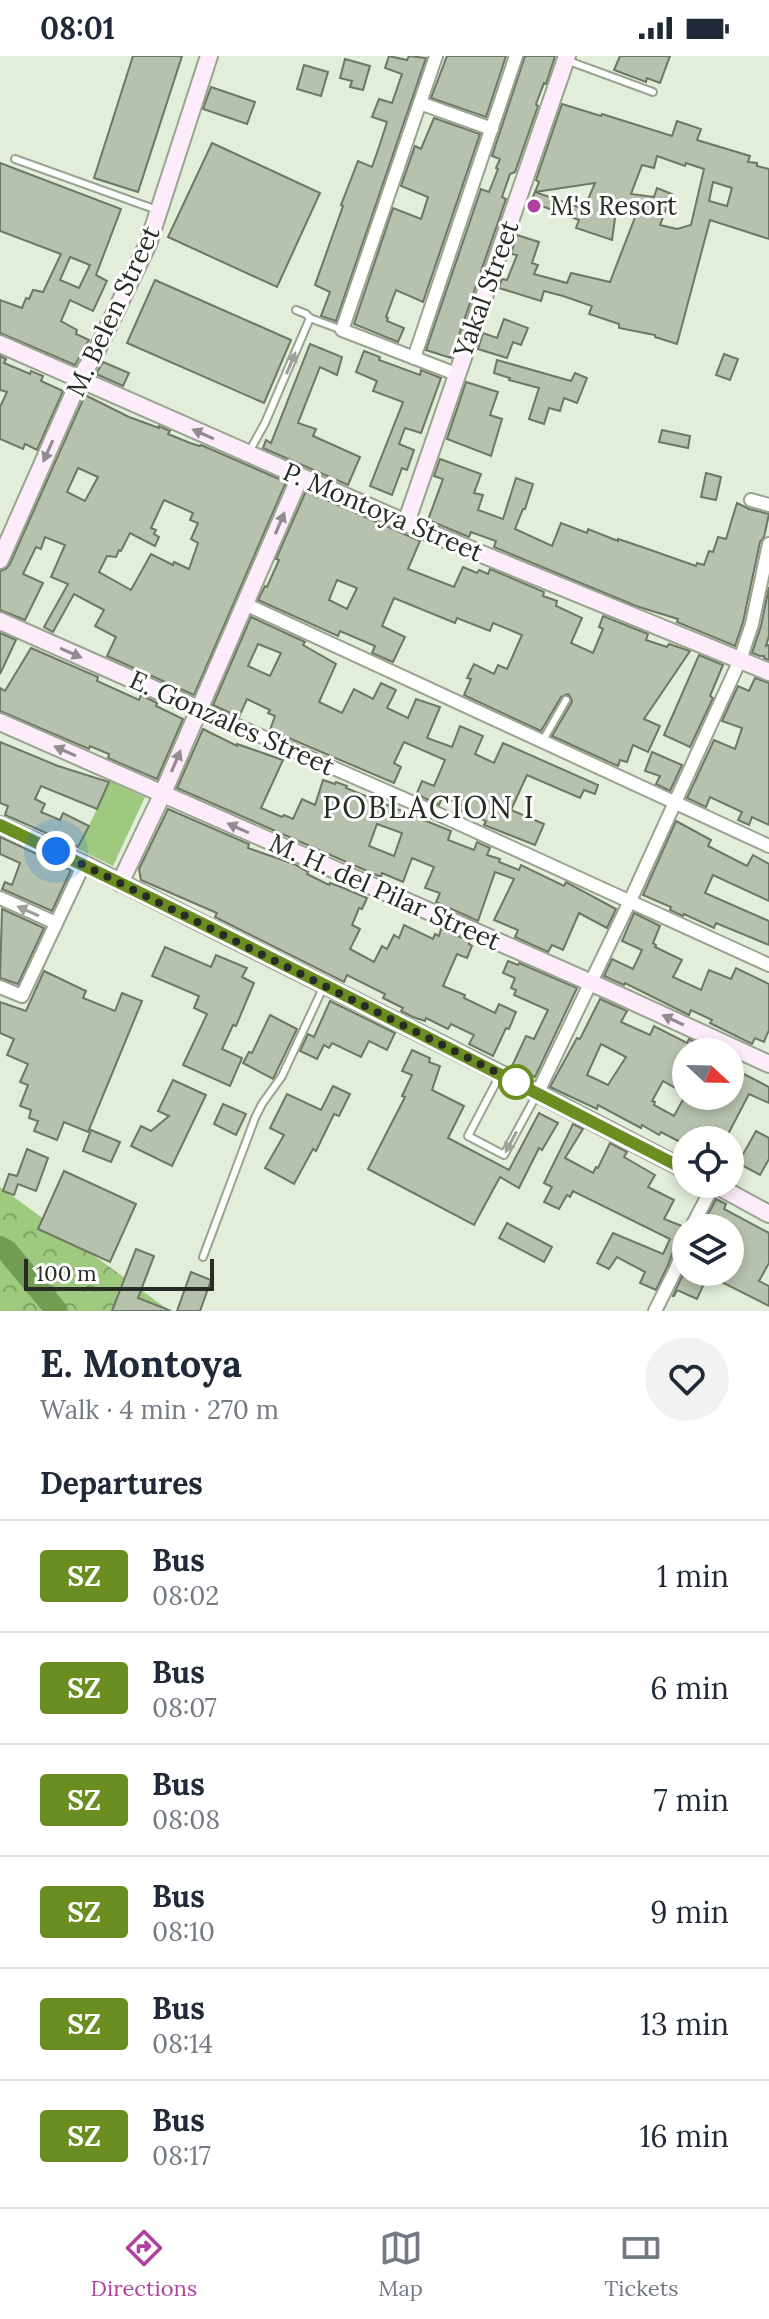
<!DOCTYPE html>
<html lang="en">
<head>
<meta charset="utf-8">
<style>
	:root { --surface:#fff; --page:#f2f2f3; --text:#1f2937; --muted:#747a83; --line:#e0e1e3; --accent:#b0419e }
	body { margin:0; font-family:Lora,serif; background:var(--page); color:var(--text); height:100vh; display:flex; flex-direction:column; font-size:30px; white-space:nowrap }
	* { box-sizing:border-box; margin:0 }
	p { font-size:26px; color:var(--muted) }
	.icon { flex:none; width:44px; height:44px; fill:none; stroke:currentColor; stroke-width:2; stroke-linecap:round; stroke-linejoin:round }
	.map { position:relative; height:1255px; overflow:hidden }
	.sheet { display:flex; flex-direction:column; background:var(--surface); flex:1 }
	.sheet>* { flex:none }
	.badge { padding:0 16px; border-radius:6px; font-size:28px; line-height:52px }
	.needle { width:52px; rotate:112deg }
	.buttons { position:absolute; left:672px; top:982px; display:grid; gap:16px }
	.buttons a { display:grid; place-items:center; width:72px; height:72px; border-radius:50%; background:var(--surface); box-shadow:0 4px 12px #0003; font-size:40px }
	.scale { position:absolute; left:24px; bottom:20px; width:190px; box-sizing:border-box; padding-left:8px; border:4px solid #272c24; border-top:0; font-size:22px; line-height:28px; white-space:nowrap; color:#272c24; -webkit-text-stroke:6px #fff; paint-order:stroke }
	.you { position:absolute; width:40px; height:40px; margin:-20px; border:6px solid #fff; border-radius:50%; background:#1a73e8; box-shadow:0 0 0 12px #1a73e833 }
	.map>.badge { position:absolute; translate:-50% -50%; box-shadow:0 0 0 4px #fff }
	h2 { padding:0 40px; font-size:30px; line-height:72px }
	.round { display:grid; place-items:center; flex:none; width:84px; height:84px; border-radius:42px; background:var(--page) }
	.overview { display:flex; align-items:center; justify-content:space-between; height:136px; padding:0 40px }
	h1 { font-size:38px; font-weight:700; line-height:60px }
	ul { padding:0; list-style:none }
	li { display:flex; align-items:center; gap:24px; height:112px; padding:0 40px; border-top:2px solid var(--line) }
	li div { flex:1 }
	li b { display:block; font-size:30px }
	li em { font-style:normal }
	li .badge { min-width:88px; font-weight:700; text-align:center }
	.status { display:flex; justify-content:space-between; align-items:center; height:56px; padding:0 40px; background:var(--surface); direction:ltr }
	.status svg { height:22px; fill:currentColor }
	.dock { display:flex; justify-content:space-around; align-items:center; height:112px; border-top:2px solid var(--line); background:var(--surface); font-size:22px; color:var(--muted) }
	.dock a { display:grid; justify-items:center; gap:4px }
	.dock .active { color:var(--accent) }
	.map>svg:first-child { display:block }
	.forest { fill:url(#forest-crowns) }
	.green { fill:#9ec97e }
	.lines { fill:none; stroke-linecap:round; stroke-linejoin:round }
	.river { stroke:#729c52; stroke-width:22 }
	.building { fill:#b6c2ae; stroke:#6c7764; stroke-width:2; fill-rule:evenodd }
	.lane-casing { stroke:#98a390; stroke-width:10 }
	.street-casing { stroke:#98a390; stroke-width:16 }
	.secondary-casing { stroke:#98a390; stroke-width:20 }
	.lane { stroke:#fff; stroke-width:6 }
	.street { stroke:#fff; stroke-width:12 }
	.secondary { stroke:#fdedfa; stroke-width:16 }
	.oneway { fill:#9ea09c }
	.oneway2 { fill:#928c8f }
	.line-casing { stroke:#fff; stroke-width:18 }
	.line { stroke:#6b8e23; stroke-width:12 }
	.walk { stroke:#272c24; stroke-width:8; stroke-dasharray:0 14.4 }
	.poi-dot { fill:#b0419e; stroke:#fff; stroke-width:3 }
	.stop-dot { fill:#fff; stroke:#6b8e23; stroke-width:4 }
	.labels { text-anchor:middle; stroke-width:6; stroke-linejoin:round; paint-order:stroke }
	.poi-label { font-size:26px; fill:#272c24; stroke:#fff; text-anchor:start }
	.street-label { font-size:26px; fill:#272c24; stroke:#fff }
	.quarter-label { font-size:30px; letter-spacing:2px; fill:#272c24; stroke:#fff }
</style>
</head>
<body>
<div class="status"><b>08:01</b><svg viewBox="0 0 49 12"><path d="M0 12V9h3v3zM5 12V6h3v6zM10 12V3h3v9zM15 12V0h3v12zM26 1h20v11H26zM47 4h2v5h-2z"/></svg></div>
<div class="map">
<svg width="769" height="1255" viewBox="0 0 769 1255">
	<defs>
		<pattern id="forest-crowns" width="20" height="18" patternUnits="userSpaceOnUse" patternTransform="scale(2)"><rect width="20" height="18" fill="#9ec97e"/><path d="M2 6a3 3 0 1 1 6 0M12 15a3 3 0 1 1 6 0" fill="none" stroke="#81a367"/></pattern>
	</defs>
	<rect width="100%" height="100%" fill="#e2eed9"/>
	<polygon class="forest" points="0,1131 170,1255 0,1255"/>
	<polygon class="green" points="110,725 145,741 113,810 78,793"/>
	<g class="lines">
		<polyline class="river" points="0,1191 7,1195 57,1255"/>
	</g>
	<g class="building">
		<polygon points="133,0 182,0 138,136 94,122"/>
		<polygon points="389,0 407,4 409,0 426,2 336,265 321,260 330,236 315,229 343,150 341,149 358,105 372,111 380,88 387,66 372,61 379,43 392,47 402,18 385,12"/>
		<polygon points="447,0 506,0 486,61 431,42"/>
		<polygon points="525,0 555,0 546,28 544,27 536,48 538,50 515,116 510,118 502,141 506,143 451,302 426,294 481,133 489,136 498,113 496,112 500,103 492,100"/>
		<polygon points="620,0 670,0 660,27 647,22 646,26 614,14"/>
		<polygon points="345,3 370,10 363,34 350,31 352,25 340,22"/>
		<polygon points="304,9 328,16 321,40 297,33"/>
		<polygon points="211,31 255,46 247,68 203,53"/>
		<path d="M562,48L601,60L602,58L672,80L677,65L701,73L697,84L750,100L748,106L757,107V110L769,113V183L710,164L677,288L655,281V279L619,272V268L589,258L592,250L563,240L544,235L541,245L499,232L502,223L507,224L517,199L511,198L517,179L539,186L532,207L538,209L534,218L567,227L571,217L610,226L639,151L617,148L612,184L576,172L579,164L531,146L535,136L584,153L595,127L535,136L539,126L536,124ZM657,100L685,110L686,107L704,113L691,169L677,173L660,169L672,138L657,132L654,141L631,138L642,109L654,112ZM713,126L732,132L727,150L709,145Z"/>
		<polygon points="434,62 480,78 423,246 396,234 386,261 388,262 387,265 404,272 398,286 354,268 393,152 421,163 428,141 401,130 415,90 421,93"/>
		<polygon points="212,87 320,137 277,231 168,181"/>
		<path d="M0,107L121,153L96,219L107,225L93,255L70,244L61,265L77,274L76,278L89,284L75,309L0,277V244L22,252L26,242L29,243L33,234L43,236L61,198L0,175ZM70,201L90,209L79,232L60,224Z"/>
		<polygon points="155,224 291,284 264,347 127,287"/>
		<polygon points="504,263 528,272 521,289 513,286 507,302 478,293 483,277 497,282"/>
		<polygon points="310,288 342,301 337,319 320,311 298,367 316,373 313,380 360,401 348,429 263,392 266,384 271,387"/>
		<polygon points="364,295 380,301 379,304 420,319 421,314 441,322 421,377 405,372 399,388 414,394 407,414 402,412 392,439 370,430 403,346 373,335 377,325 356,316"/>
		<polygon points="724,298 738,303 730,324 716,319"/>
		<polygon points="0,300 6,303 4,307 30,318 31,315 43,320 41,325 63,335 37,394 25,388 23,393 0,383 0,351 7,336 0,334"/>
		<polygon points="497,304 571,325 575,317 587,322 577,347 564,342 560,355 549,352 544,368 529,363 539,332 509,324 510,322 494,317"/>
		<polygon points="103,306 129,317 123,330 96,318"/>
		<polygon points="466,326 498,336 490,359 502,363 491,400 447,383"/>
		<path d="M85,339L129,361L159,372V370L170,375L168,378L190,387L200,390L201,389L286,426L194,639L107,600L116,581L95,570L104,554L74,538L53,576L44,571L68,528L51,521L65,489L45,481L41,493L36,491L23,518L43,527L25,564L0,554V515L6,513L10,508ZM78,412L98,421L85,445L67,436ZM164,444L193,457L190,464L198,467L191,483L198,487L189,513L174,506L173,509L151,498L131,534L99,516L107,500L116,501L119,494L121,495L130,477L155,490L159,481L154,478L156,474L151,472Z"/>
		<polygon points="662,374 690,380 688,392 659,386"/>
		<polygon points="440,403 481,418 474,437 483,439 478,454 503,463 516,422 533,428 525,453 523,453 515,473 552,490 561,467 587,477 588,473 618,485 618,483 642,491 696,510 697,507 704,509 709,495 713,496 718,481 726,483 737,447 749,453 769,458 764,481 760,486 743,566 735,590 677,566 678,563 636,550 494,491 496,485 471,476 469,481 428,464 443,423 434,420"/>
		<polygon points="706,417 721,421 716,444 701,441"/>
		<path d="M306,435L420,485L408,513L454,531L463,511L477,517L479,514L488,518L490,513L544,536L543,540L557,545L556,550L582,562L571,587L593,597L603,573L599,571L603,560L648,578L646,584L667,591L669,588L690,595L644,663L660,670L648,696L633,689L627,706L620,704L618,710L552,680L572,646L571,642L568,638L561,641L541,675L464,639L471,623L467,622L474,608L494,618L498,609L507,613L522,579L493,567L490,575L457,562L455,567L394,542L382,570L405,581L393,606L372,597L375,590L340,575L338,580L258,544L265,530L267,531L279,504L276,503ZM337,524L357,532L347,553L329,544Z"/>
		<polygon points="769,531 769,580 766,590 769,589 769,604 764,602 764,600 760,600 752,597 761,570"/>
		<path d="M251,561L305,586L303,589L336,608L319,646L342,657L354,633L373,643L381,627L396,634L387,652L408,662L416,643L440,651L427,682L452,691L460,670L483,680L475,698L494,707L503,687L598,729L595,738L584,734L580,742L527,719L511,754L544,768L535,789L484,769L486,765L459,754L461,749L443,740L439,749L422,741L417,737L422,725L434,730L445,704L404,686L394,707L401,711L394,727L270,674L275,660L268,657L270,654L247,643L239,661L213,649ZM258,588L281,597L270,620L248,610Z"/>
		<polygon points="0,577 16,584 0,618"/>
		<polygon points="31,592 98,621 97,625 139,644 141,639 157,647 156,650 183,663 157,723 108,702 109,698 90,690 89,693 0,655 0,632 5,635"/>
		<polygon points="699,599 723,609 710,640 713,642 690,691 664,679"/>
		<polygon points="755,622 769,627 769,769 752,761 749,769 738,764 742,756 710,741 706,751 687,742 714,684 735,693 742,672 722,665 738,630 749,635"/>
		<path d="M203,673L237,690V688L283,704L261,752L282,761L284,759L293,763L302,743L315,749L323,724L335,728L336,726L347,730L346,732L451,775L448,784L474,794L477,786L490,792L487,799L500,803L499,806L519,814L521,809L564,830L566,826L616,853L607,872L579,857L563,894L552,889L548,896L515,881L518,874L494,864L514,823L495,816L478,865L436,846L440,837L425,832L434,811L412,802L403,826L382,817L381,821L177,732ZM377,768L402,777L394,800L369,790Z"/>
		<polygon points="0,686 58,710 109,726 97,753 41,730 35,743 45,748 41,756 60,764 63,757 89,770 78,791 5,759 8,750 0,747"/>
		<polygon points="652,696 682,709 670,735 656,728 660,720 645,715"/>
		<polygon points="168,753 249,788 248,792 294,808 308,816 307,818 329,829 330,827 341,831 367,842 362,853 359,852 352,869 360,873 350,893 374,906 382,890 387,893 394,879 399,882 404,869 433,883 435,878 439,880 441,873 470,885 469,888 472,890 467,902 457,898 443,930 465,939 464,942 495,957 499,948 516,956 509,973 506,972 493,1000 469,988 474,979 451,968 448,973 426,962 425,965 413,961 401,955 403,952 383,942 385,938 347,919 344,926 215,861 217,857 141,824 139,813"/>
		<polygon points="676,765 711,784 708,790 747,810 753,799 769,808 769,845 713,819 705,837 769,865 769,889 716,867 714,872 684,858 683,860 670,854 671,851 643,839"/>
		<polygon points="0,781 71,814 52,855 2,833 5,826 12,829 20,807 0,798"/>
		<polygon points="2,853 44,872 18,928 0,922"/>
		<polygon points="634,857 660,870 653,887 656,889 655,891 682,904 673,921 701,934 709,914 731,923 736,912 769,928 769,974 764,986 755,982 752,988 710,967 712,964 691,954 689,959 625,927 624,929 604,920 612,903 633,913 642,894 622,885"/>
		<polygon points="165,891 211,911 216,899 247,912 242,921 254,927 236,970 233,969 222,993 242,1002 230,1030 183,1009 207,958 194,952 199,940 152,920"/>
		<polygon points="508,905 518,909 519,907 577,932 535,1021 512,1010 526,980 534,983 548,954 514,939 516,934 511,932 515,922 503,917"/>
		<polygon points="44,915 86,935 83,942 115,955 122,937 142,945 88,1076 64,1066 57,1084 34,1075 38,1065 29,1062 31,1054 20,1050 28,1029 20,1026 28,1008 7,999 14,983 0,977 0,946 26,955"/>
		<path d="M600,943L627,955L621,966L650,979L654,970L687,987L689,983L711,996H686V1038L663,1025L652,1045L655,1046L654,1049L674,1060L685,1040H730V1011L769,1031V1047L749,1038L725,1084H686V1089L661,1076L659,1079L642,1069L641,1072L598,1049L597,1053L550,1031L577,982L580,983ZM601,988L626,1001L608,1029L587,1019Z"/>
		<polygon points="330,945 395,977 387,994 369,985 361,1001 332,987 329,992 324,989 317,1003 300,995 308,978 314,981"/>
		<polygon points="270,959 297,973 273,1023 243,1007 249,996 252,997"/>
		<polygon points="412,994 430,1002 429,1006 440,1010 432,1034 464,1050 448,1082 509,1114 539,1057 558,1067 542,1094 539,1092 519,1132 500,1121 474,1169 368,1113 405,1041 402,1040 412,1019 402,1015"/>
		<polygon points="173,1024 206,1039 172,1110 131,1090 141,1070 151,1075 169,1060 158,1055"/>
		<polygon points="333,1030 350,1038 339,1060 334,1058 316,1095 313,1093 294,1128 265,1112 284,1079 270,1072 287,1038 321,1054"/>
		<polygon points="223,1048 246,1058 236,1079 214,1068"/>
		<polygon points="573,1068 583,1073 565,1102 593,1117 596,1111 598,1112 610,1087 627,1096 624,1101 655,1119 648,1131 674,1144 664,1163 682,1170 683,1177 678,1182 668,1209 656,1234 640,1227 645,1216 617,1201 609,1213 597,1207 613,1177 663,1198 670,1183 573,1135 570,1141 567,1139 559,1153 544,1146 552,1131 544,1127"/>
		<polygon points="91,1074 120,1086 111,1106 83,1095"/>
		<polygon points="756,1075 769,1082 769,1103 760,1119 738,1107"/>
		<polygon points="27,1093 48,1102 36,1135 18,1128 14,1139 3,1135 9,1118 17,1120"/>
		<polygon points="64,1115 136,1148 110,1206 38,1173"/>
		<polygon points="716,1143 726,1148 724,1153 769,1177 769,1207 759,1225 769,1230 769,1250 708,1219 697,1243 677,1234 674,1240 673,1240 684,1216 730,1216 730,1210 735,1200 730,1197 730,1172 701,1172"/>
		<polygon points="507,1167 552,1191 544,1206 499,1182"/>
		<polygon points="136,1193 154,1200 138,1242 171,1255 112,1255"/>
		<polygon points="191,1216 211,1224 200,1255 177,1255"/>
	</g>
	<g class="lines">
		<g class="lane-casing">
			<g id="lane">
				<polyline points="566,4 653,36"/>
				<polyline points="15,103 157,154"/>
				<polyline points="310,262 342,274"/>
				<polyline points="250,394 265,367 310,262 306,258 296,254"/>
				<polyline points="542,686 566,644"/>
				<polyline points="499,1021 468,1080 504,1099 537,1038"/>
				<polyline points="203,1201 255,1062 262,1048 282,1020 323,932"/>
			</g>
		</g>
		<g class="street-casing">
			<g id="street">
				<polyline points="436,0 342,274 456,318"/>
				<polyline points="420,47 492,73"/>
				<polyline points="414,302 516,0"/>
				<polyline points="751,444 769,449"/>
				<polyline points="245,548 769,790"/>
				<polyline points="199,653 427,753 769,909"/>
				<polyline points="0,842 56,867"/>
				<polyline points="0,931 22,940 84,808"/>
				<polyline points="537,1038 630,845 740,604 752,568 769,488"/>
				<polyline points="691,1172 714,1128"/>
				<polyline points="655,1255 676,1213 686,1185"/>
			</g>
		</g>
		<g class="secondary-casing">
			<g id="secondary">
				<polyline points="0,288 406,467 769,616"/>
				<polyline points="406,467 567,0"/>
				<polyline points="0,504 80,323 98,292 148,188 209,0"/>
				<polyline points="0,565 199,653"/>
				<polyline points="0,666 612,936 769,1008"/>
				<polyline points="0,769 84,808 501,1018 686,1114"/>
				<polyline points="120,827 162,739 300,421"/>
				<polyline points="714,1128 769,1158"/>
			</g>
		</g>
		<use href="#lane" class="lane"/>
		<use href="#street" class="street"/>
		<use href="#secondary" class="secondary"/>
	</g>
	<defs><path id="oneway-solid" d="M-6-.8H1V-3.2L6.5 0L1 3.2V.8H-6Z" transform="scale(2)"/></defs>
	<g class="oneway">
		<use href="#oneway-solid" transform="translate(291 307) rotate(-67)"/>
		<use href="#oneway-solid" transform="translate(28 855) rotate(-156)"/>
		<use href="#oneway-solid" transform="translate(511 1086) rotate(118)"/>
	</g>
	<g class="oneway2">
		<use href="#oneway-solid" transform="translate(203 378) rotate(-156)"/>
		<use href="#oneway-solid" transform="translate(48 395) rotate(114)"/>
		<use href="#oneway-solid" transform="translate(280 467) rotate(-67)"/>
		<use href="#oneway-solid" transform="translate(71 597) rotate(24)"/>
		<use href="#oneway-solid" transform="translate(65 695) rotate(-156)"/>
		<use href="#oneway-solid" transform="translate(176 705) rotate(-67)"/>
		<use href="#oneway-solid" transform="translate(238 772) rotate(-156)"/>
		<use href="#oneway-solid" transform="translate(673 964) rotate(-155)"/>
	</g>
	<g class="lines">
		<g class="line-casing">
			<path id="line" d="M0,769C231,879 458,997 686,1114"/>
		</g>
		<use href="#line" class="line"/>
		<polyline class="walk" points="56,795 516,1026"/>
	</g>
	<circle class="poi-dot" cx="534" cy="150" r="8"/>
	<circle class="stop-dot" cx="516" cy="1026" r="16"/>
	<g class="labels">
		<g class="poi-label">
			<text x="550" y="159">M's Resort</text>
		</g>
		<g class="street-label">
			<text transform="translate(486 233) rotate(-70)" y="9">Yakal Street</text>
			<text transform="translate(113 255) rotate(-65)" y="9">M. Belen Street</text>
			<text transform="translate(383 456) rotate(23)" y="9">P. Montoya Street</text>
			<text transform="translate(232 667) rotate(24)" y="9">E. Gonzales Street</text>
			<text transform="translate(385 836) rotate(24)" y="9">M. H. del Pilar Street</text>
		</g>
		<g class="quarter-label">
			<text x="429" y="762">POBLACION I</text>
		</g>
	</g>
</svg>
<div class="buttons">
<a><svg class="needle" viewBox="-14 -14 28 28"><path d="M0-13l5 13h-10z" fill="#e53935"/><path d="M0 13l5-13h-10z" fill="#747a83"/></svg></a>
<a><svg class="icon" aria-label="locate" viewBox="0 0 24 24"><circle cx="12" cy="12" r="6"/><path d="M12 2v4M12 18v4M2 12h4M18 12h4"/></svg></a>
<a><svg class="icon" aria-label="layers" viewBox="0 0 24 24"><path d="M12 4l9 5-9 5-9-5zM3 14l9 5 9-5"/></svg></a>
</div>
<div class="scale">100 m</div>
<div class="you" style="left:56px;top:795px"></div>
</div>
<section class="sheet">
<div class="overview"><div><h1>E. Montoya</h1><p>Walk · 4 min · 270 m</p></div><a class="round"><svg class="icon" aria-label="heart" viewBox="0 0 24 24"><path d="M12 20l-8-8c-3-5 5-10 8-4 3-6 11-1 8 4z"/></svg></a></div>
<h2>Departures</h2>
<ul>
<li><span class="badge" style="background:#6b8e23;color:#fff">SZ</span><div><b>Bus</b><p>08:02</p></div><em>1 min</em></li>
<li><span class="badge" style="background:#6b8e23;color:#fff">SZ</span><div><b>Bus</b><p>08:07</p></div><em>6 min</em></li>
<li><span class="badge" style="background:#6b8e23;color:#fff">SZ</span><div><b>Bus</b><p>08:08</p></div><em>7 min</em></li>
<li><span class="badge" style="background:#6b8e23;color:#fff">SZ</span><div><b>Bus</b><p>08:10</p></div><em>9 min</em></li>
<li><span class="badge" style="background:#6b8e23;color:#fff">SZ</span><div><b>Bus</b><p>08:14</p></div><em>13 min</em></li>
<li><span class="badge" style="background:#6b8e23;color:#fff">SZ</span><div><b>Bus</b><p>08:17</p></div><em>16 min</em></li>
</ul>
</section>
<nav class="dock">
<a class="active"><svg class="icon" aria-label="directions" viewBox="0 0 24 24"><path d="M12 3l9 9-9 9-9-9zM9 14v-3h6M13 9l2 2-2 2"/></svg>Directions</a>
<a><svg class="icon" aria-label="map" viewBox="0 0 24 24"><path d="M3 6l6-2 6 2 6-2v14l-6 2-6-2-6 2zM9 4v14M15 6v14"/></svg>Map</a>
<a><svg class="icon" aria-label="tickets" viewBox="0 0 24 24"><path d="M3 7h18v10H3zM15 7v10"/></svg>Tickets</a>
</nav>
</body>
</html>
